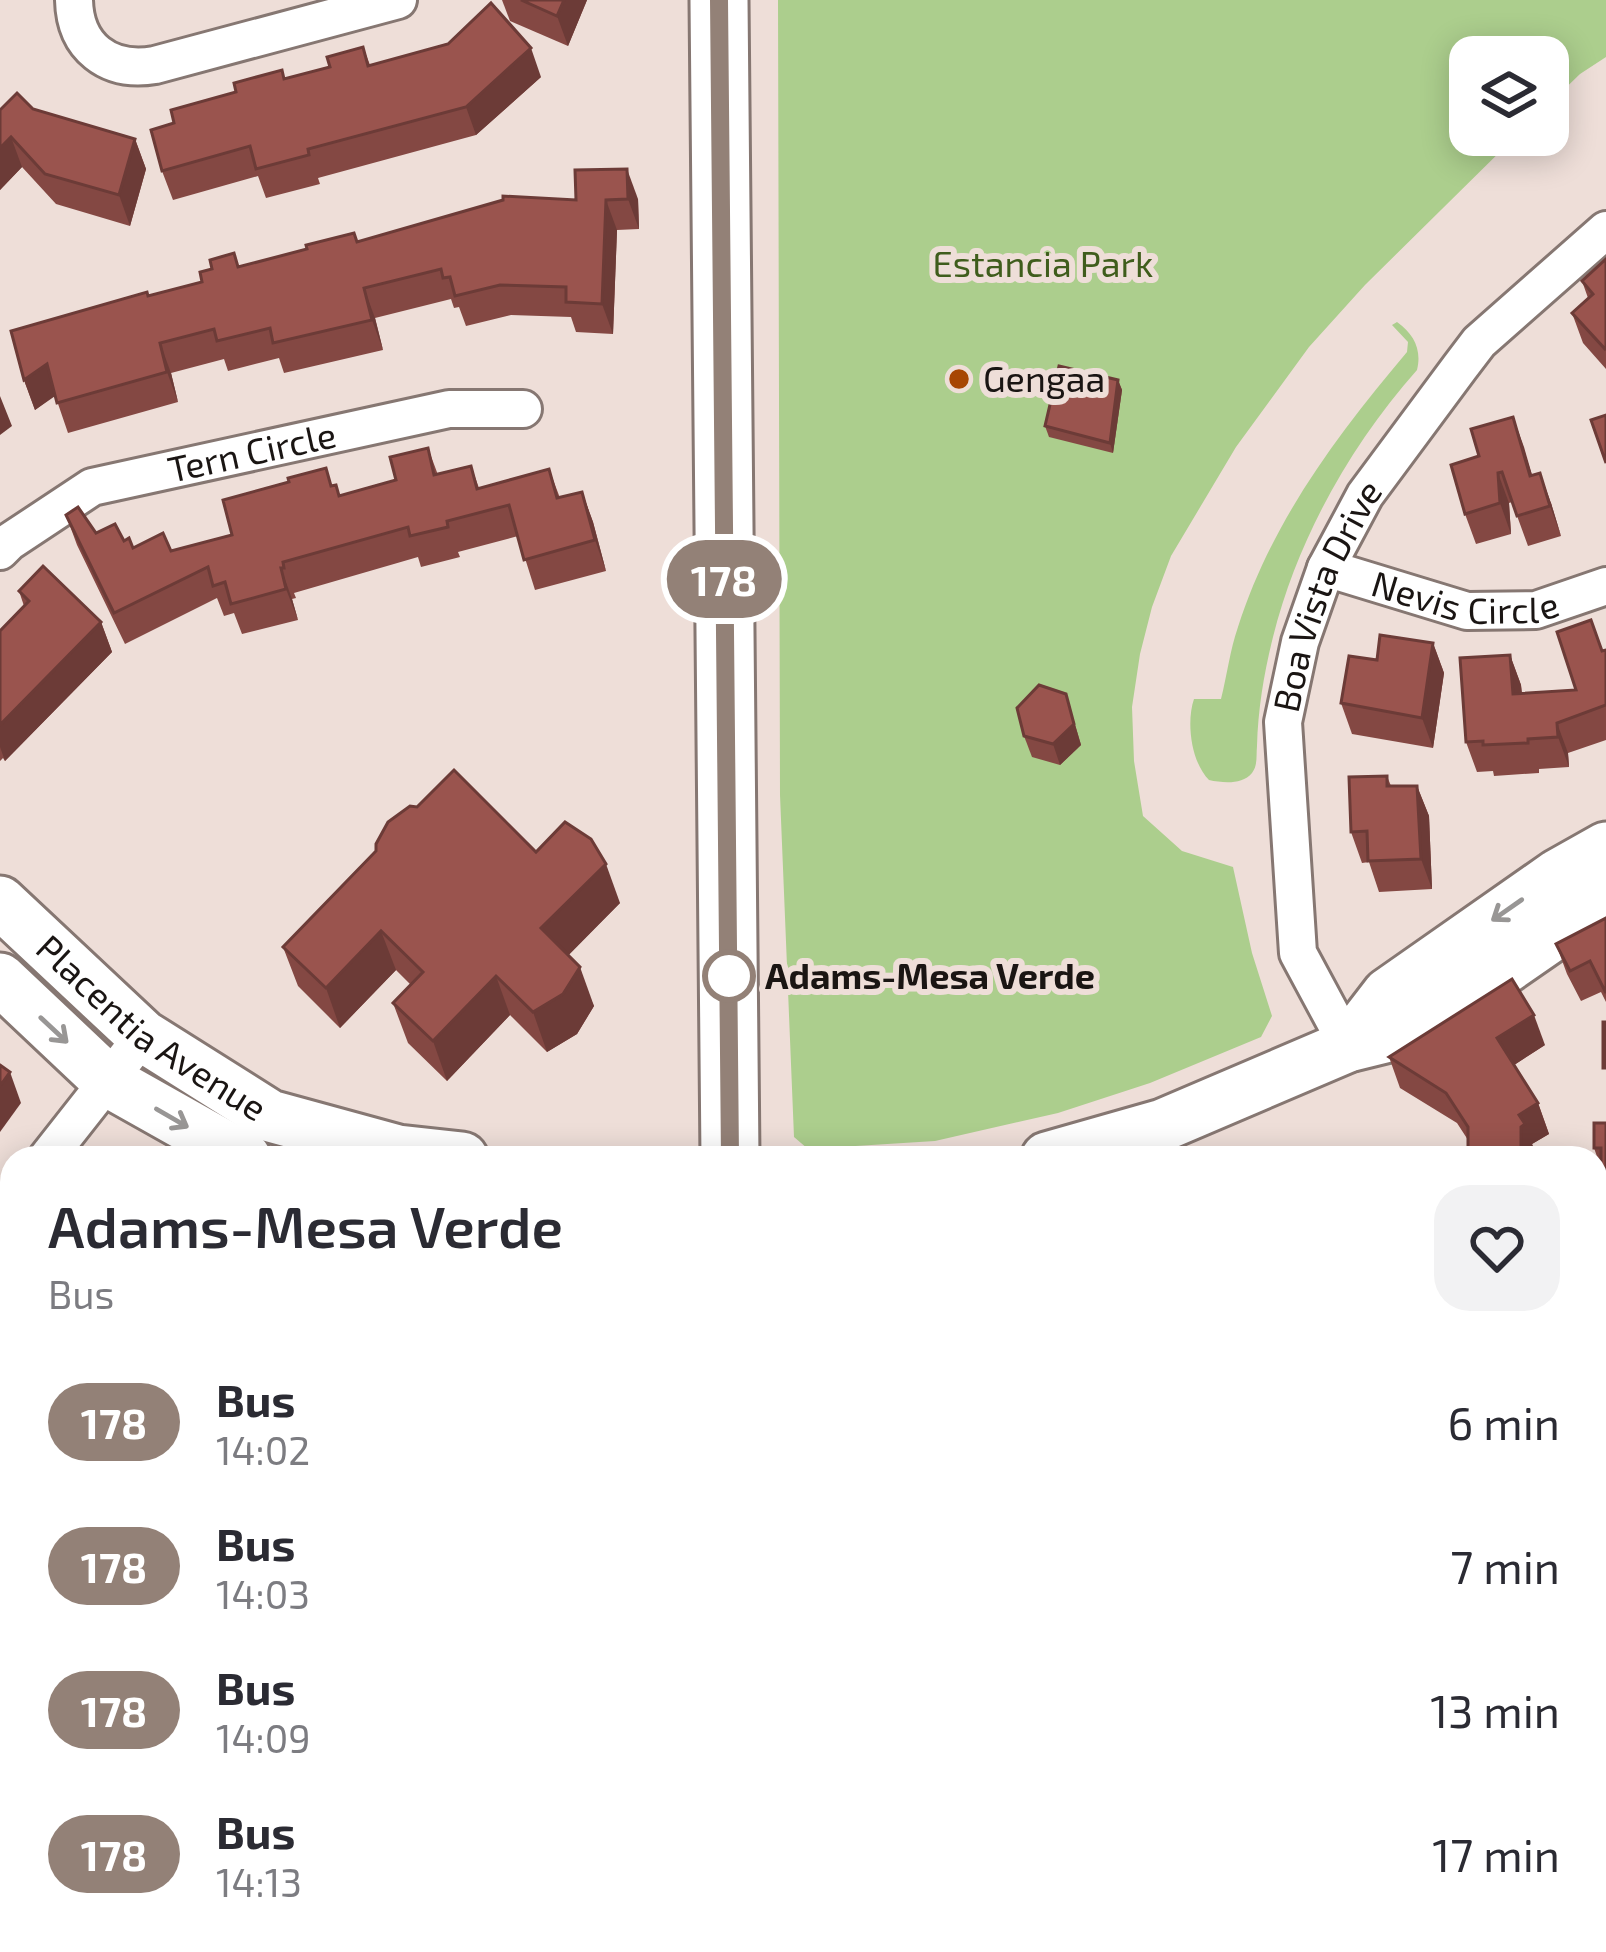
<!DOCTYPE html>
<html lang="en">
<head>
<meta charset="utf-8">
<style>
	:root { --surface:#fff; --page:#f2f2f3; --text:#2b2b33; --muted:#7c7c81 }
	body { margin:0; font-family:"Exo 2",sans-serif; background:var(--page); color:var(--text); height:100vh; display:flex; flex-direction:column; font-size:45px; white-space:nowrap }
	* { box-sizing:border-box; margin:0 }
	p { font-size:39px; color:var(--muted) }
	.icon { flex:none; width:66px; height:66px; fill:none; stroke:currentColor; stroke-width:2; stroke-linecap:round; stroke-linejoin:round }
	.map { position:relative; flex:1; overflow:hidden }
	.side { position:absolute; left:0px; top:1146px; width:1608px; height:807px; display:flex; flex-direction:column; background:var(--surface); border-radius:36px 36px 0 0; box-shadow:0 6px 30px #0003 }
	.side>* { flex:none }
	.badge { padding:0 24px; border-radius:39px; font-size:42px; line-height:78px }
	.fabs { position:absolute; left:1449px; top:36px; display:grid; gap:24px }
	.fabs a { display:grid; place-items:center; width:120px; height:120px; border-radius:24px; background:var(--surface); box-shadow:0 6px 30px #0003; font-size:60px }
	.map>.badge { position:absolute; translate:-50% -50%; box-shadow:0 0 0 6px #fff }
	.round { display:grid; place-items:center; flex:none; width:126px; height:126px; border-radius:36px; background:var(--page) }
	.headline { display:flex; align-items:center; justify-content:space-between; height:204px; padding:0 48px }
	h1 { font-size:57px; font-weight:600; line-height:90px }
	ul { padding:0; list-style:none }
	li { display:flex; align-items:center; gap:36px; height:144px; padding:0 48px }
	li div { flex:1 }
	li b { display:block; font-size:45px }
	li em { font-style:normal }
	li .badge { min-width:132px; font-weight:700; text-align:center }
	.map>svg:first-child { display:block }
	.green { fill:#acce8d }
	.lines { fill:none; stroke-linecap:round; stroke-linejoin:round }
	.street-casing { stroke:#867772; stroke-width:42 }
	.secondary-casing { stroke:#867772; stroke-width:57 }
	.primary-casing { stroke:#867772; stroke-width:63 }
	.street { stroke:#fff; stroke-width:36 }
	.secondary { stroke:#fff; stroke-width:51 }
	.primary { stroke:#fff; stroke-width:57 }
	.wall { fill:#844843 }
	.shaded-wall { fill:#6c3b37 }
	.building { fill:#9a544e; stroke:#6c3b37; stroke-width:3 }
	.oneway { stroke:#989695 }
	.line-casing { stroke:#fff; stroke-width:27 }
	.line { stroke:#938177; stroke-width:18 }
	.poi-dot { fill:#a74604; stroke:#eeded8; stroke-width:4.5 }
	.stop-dot { fill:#fff; stroke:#938177; stroke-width:6 }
	.labels { text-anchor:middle; stroke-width:12; stroke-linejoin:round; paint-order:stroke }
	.park-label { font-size:36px; fill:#3f5d1c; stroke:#eeded8 }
	.poi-label { font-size:36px; fill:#1a1513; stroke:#eeded8; text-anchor:start }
	.street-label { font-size:36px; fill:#1a1513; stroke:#eeded8 }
	.stop-label { font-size:36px; font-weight:bold; fill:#1a1513; stroke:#eeded8; text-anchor:start }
</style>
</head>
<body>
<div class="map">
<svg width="1606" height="1952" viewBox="0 0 1606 1952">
	<rect width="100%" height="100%" fill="#eeded8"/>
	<g class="green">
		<polygon points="778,0 1606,0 1606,57 1580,74 1548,105 1548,57 1470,57 1470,135 1517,135 1365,285 1309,347 1236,447 1171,556 1152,607 1140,654 1132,707 1134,761 1143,816 1182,851 1233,867 1252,953 1272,1016 1261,1037 1150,1083 1058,1113 935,1141 808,1149 794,1137 780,795"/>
		<path d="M1397,322C1414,334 1422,350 1417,370C1350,446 1298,538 1273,637C1264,673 1258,709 1257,746C1256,756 1258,765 1252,773C1242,785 1223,783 1209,780C1191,762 1186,722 1194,699H1221C1227,675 1230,650 1238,627C1272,521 1337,435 1407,352L1408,342L1392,325Z"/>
	</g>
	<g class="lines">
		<g class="street-casing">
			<g id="street">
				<path d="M74,0C75,47 108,73 155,65L398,0"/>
				<path id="s1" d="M0,551L9,542L92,487L449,409H523"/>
				<path id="s2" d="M1326,568L1467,611L1536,610L1606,586"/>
				<path id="s3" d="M1348,1046L1298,953L1283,722L1300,642L1326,568L1365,495L1460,367L1479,342L1606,230"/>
				<polyline points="47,1158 143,1036"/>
				<polyline points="0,1218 12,1203"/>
				<polyline points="1596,1833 1606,1832"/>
				<polyline points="0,1949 277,1950 556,1946"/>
				<polyline points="1023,1952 1023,1941"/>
			</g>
		</g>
		<g class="secondary-casing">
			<g id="secondary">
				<path id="s4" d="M0,902L143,1036L270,1116L398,1151L462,1158"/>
				<polyline points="0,979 108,1081 245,1158"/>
				<polyline points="1348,1046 1388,994 1558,875 1606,848"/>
				<polyline points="1047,1158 1163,1125 1348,1046 1417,1029 1606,898"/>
			</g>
		</g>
		<g class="primary-casing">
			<g id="primary">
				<polyline points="719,0 730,1158"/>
				<polyline points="738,1941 738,1952"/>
			</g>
		</g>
		<use href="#street" class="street"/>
		<use href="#secondary" class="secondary"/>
		<use href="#primary" class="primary"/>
	</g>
	<g class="wall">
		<polygon points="502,0 587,0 568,46 510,21"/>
		<polygon points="363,47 370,65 541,77 476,135 318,178 320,184 266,198 258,176 173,200 162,171 174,123 285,79 330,67"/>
		<polygon points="33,109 135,139 146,169 130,226 56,204 22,167 0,190 0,110"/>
		<polygon points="638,199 639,229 617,230 613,334 576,332 571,317 511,315 466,326 459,307 454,308 451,299 375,318 383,350 284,373 279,358 228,371 224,359 171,373 178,402 68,433 55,395 35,410 24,380 149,296 202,282 239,267 576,200"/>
		<polygon points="1606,259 1606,369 1583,343 1572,313 1588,298 1582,281"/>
		<polygon points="1118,380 1122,390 1113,453 1049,437 1045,426"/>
		<polygon points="1513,417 1532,475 1551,503 1561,536 1528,546 1512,502 1509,503 1511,534 1476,544 1465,514 1479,456"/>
		<polygon points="428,448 438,475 471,466 479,488 549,469 560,498 582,492 593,522 606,571 535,590 518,536 458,552 460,557 421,567 418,557 294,593 296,598 292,599 298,620 242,634 234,613 224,616 217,598 125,644 77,545 66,515 96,533 124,541 133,548 171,551 232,535 333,486 340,495 396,480"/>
		<polygon points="19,591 101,622 112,652 5,761 3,758 0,761 0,631 24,606"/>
		<polygon points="1433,643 1444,673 1433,748 1352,734 1341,703 1377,660"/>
		<polygon points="1606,650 1606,740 1568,753 1569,767 1539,769 1539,773 1494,776 1493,771 1477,772 1466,742 1510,655 1521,685 1522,693 1576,690 1603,651"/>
		<polygon points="1066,694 1081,745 1060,765 1032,757 1024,736"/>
		<polygon points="1387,776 1391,786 1417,786 1429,816 1432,889 1379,892 1369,862 1362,863 1351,832"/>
		<polygon points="536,852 620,903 568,955 594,1006 577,1034 547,1052 510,1015 447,1081 408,1043 393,1003 411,985 396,970 340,1028 298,986 283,947"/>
		<polygon points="1606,918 1606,1002 1601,992 1581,1001 1567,974 1556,944"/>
		<polygon points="1545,1045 1514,1065 1538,1103 1549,1134 1532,1144 1536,1154 1532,1158 1468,1158 1468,1140 1457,1123 1400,1088 1389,1057"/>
		<polygon points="1606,1123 1606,1221 1601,1208 1601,1168 1594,1148"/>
		<polygon points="1606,1334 1606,1608 1604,1608 1596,1587 1596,1539 1606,1539 1605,1468 1598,1448 1601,1419"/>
		<polygon points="12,1355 12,1727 0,1727 0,1394"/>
		<polygon points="0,1776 12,1780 12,1884 0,1884"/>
		<polygon points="1606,1866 1606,1952 1068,1952 1067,1941 1596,1941 1596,1869"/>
	</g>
	<g class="shaded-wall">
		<polygon points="564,0 587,0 568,46 557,16"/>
		<polygon points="531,48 541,77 476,135 466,107"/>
		<polygon points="11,137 22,167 0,190 0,148"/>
		<polygon points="135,139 146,169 130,226 119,195"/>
		<polygon points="627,169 638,199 639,229 628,199"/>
		<polygon points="606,200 617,230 613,334 602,304"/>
		<polygon points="364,288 375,318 383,350 372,320"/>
		<polygon points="160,343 171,373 178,402 167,372"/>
		<polygon points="47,364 58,394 35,410 24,380"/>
		<polygon points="1118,380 1122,390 1113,453 1110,443"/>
		<polygon points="0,396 12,426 0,435"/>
		<polygon points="1513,417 1524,447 1541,506 1530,476"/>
		<polygon points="1498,473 1509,503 1511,534 1500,503"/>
		<polygon points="1540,473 1551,503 1561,536 1550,506"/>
		<polygon points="582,492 593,522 606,571 595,540"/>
		<polygon points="281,568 292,599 298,620 286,589"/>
		<polygon points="101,622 112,652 5,761 0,747 0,725"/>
		<polygon points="1433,643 1444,673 1433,748 1422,718"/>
		<polygon points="1510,655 1521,685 1524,724 1513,694"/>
		<polygon points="1066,694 1081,745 1060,765 1053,744"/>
		<polygon points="1557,723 1568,753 1569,767 1558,737"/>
		<polygon points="1417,786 1429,816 1432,889 1421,859"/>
		<polygon points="606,864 620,903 556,968 541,928"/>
		<polygon points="381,931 396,970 340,1028 326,988"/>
		<polygon points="580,967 594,1006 577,1034 547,1052 533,1012"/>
		<polygon points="496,976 510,1015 447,1081 433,1041"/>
		<polygon points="1534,1015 1545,1045 1508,1069 1497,1038"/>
		<polygon points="10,1072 21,1103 0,1132 0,1086"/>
		<polygon points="1538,1103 1549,1134 1532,1144 1536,1154 1532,1158 1521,1158 1519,1115"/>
	</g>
	<g class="building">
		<polygon points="521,0 564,0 557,16"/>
		<polygon points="491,3 531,48 466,107 308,149 309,155 256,169 250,146 162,171 151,130 174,123 171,110 236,92 234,83 282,70 284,79 330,67 327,57 363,47 368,66 448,44"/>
		<polygon points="17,93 33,109 135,139 119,195 45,174 11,137 0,148 0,110"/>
		<polygon points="627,169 628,199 606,200 602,304 566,302 566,287 500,285 455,296 450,277 443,278 441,269 364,288 372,320 273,343 270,328 217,341 214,329 160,343 167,372 57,403 47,364 24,380 11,331 147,292 148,296 202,282 200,272 212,269 210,260 234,253 238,267 307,249 306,245 354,233 357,242 503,200 503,196 576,200 575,170"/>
		<polygon points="1606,259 1606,348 1605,349 1572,313 1593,294 1582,281"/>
		<polygon points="1059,366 1118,380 1110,443 1045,426"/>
		<polygon points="1606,415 1606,463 1591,420"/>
		<polygon points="1513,417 1530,476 1540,473 1550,506 1517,516 1502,472 1498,473 1500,503 1465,514 1451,465 1479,456 1471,429"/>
		<polygon points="428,448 434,475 471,466 477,489 549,469 557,498 582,492 595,540 524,560 509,505 447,521 448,527 410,536 408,527 283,562 284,568 281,568 286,589 231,604 225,582 213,586 208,567 114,613 66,515 78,507 96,533 115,524 124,541 129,538 133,548 163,533 171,551 232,535 223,500 289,482 288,478 326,468 331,486 336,485 339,496 396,480 390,457"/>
		<polygon points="43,566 101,622 0,725 0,631 29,601 19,591"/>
		<polygon points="1591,620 1602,651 1606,650 1606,705 1557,723 1558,737 1528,739 1528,743 1483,745 1483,741 1466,742 1460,658 1510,655 1513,694 1576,690 1557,632"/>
		<polygon points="1380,635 1433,643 1422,718 1341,703 1349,656 1377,660"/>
		<polygon points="1039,685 1066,694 1074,724 1053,744 1024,736 1017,708"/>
		<polygon points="454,770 536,852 565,822 591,839 606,864 541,928 580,967 563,994 533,1012 496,976 433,1041 393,1003 423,972 381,931 326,988 283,947 376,851 376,844 388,822 410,806 417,807"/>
		<polygon points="1387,776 1387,786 1417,786 1421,859 1368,861 1367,831 1351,832 1349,777"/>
		<polygon points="1606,918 1606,993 1590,961 1570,971 1556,944"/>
		<polygon points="1512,979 1534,1015 1497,1038 1538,1103 1519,1115 1525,1124 1521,1127 1521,1158 1468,1158 1468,1127 1446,1093 1389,1057"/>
		<rect x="1603" y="1022" width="3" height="46"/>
		<polygon points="0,1065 10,1072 0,1086"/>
		<polygon points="1594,1123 1606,1123 1606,1208 1601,1208 1601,1148 1594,1148"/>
		<polygon points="154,1148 167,1158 146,1158"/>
		<polygon points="1601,1334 1606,1334 1606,1578 1596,1578 1596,1539 1606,1539 1605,1448 1598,1448 1597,1419 1601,1419"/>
		<polygon points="12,1355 12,1696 0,1696 0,1394"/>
		<polygon points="0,1776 11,1777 12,1781 12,1854 0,1854"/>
		<polygon points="1606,1866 1606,1931 1596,1933 1596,1869"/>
		<polygon points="881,1941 945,1941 949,1952 855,1952 855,1949 881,1949"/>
		<polygon points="1067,1941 1121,1941 1122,1952 1068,1952"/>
		<polygon points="1286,1941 1532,1941 1464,1950 1464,1952 1368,1952 1368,1947 1286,1947"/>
	</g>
	<defs><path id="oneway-shaft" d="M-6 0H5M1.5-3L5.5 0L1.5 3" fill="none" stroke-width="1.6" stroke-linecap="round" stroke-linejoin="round" transform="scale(3)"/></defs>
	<g class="oneway">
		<use href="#oneway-shaft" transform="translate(1507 910) rotate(145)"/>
		<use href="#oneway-shaft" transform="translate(54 1030) rotate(43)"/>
		<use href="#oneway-shaft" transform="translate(172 1118) rotate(30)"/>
	</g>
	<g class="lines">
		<g class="line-casing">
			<polyline id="line" points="719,0 730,1158"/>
		</g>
		<use href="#line" class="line"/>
	</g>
	<circle class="poi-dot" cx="959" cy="379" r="12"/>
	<circle class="stop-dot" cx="729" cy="976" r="24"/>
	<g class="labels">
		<g class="park-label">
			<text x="1043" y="277">Estancia Park</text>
		</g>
		<g class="poi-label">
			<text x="983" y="392">Gengaa</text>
		</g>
		<g class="street-label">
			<text dy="13" stroke="none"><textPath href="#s1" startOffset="276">Tern Circle</textPath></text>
			<text dy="13" stroke="none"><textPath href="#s2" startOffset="144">Nevis Circle</textPath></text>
			<text dy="13" stroke="none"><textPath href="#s3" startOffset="471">Boa Vista Drive</textPath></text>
			<text dy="13" stroke="none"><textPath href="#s4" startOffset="198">Placentia Avenue</textPath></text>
		</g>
		<g class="stop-label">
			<text x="765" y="989">Adams-Mesa Verde</text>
		</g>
	</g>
</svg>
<div class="fabs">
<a><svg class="icon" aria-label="layers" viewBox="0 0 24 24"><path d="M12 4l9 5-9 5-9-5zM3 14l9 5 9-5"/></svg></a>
</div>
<b class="badge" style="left:724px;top:579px;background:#938177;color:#fff">178</b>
<section class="side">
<div class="headline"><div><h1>Adams-Mesa Verde</h1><p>Bus</p></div><a class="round"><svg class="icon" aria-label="heart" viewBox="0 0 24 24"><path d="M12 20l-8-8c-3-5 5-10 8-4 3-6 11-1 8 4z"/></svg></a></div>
<ul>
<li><span class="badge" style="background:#938177;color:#fff">178</span><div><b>Bus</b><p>14:02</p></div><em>6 min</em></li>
<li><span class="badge" style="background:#938177;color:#fff">178</span><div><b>Bus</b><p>14:03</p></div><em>7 min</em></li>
<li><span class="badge" style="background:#938177;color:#fff">178</span><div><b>Bus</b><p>14:09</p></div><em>13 min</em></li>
<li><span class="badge" style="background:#938177;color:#fff">178</span><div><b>Bus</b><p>14:13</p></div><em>17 min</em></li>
</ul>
</section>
</div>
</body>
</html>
